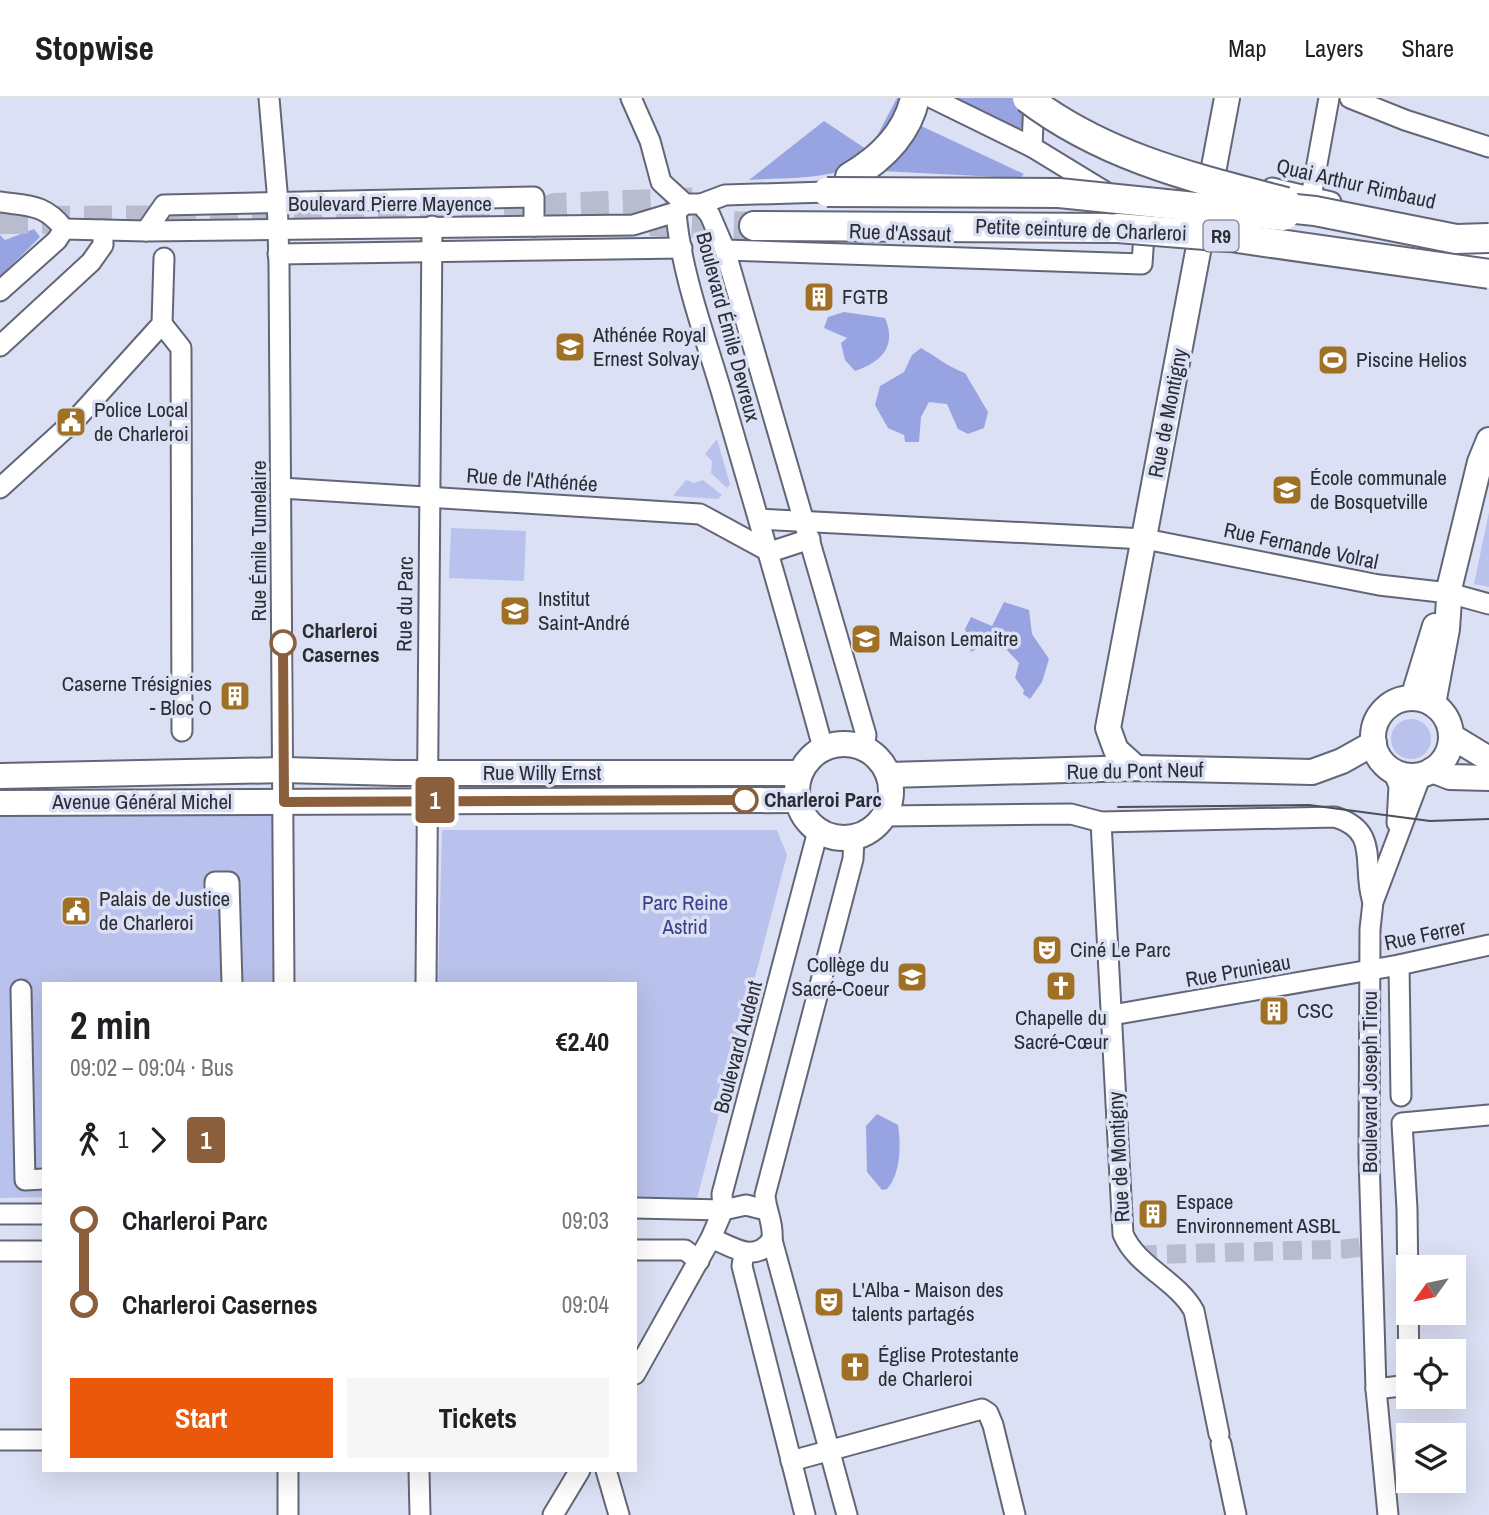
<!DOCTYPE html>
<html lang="en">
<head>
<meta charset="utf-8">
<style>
	:root { --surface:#fff; --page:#f6f6f6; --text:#202124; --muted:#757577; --line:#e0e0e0; --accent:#ea580c }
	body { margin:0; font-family:"Archivo Narrow",sans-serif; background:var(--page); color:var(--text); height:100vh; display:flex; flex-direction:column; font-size:26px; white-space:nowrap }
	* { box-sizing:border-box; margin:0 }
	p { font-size:23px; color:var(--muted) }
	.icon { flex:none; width:38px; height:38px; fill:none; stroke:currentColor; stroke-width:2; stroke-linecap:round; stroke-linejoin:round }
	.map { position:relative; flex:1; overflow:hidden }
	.drawer { position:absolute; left:42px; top:884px; width:595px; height:490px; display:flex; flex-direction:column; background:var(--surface); border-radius:0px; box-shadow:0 7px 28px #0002 }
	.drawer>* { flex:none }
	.badge { padding:0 14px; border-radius:5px; font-size:24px; line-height:46px }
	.needle { width:46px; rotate:237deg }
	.tools { position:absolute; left:1396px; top:1157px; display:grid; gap:14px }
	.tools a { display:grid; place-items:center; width:70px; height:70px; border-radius:0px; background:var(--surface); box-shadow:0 7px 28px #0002; font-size:35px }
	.map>.badge { position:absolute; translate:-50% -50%; box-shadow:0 0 0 4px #fff }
	.legs { display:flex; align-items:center; gap:10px; height:77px; padding:0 28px; font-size:23px }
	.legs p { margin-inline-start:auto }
	.head { display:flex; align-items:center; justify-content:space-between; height:119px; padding:0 28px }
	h1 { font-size:38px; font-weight:700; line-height:52px }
	.cta { display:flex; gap:14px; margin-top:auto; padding:14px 28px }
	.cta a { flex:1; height:80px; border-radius:0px; background:var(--accent); color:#fff; font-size:28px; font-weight:700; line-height:80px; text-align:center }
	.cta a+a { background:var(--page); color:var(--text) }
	ul { padding:0 28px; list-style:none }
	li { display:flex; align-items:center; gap:24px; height:84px; font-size:26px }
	li i { display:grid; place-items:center; width:10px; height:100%; margin:0 9px; background:currentColor }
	li i::after { content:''; width:18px; height:18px; margin:-9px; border:5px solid; border-radius:50%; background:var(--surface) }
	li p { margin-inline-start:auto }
	li:first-child i { background:linear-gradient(#0000 50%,currentColor 0) }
	li:last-child i { background:linear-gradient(currentColor 50%,#0000 0) }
	header { display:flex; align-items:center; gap:42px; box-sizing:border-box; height:98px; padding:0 35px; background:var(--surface); border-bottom:2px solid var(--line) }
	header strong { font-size:33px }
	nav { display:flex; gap:38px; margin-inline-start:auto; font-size:24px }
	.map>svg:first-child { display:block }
	.green { fill:#b9c2ec }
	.forest { fill:#98a3e2 }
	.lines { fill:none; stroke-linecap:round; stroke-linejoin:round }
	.minor-tunnel { stroke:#b9bcce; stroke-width:19; stroke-dasharray:19 10; stroke-linecap:butt }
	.highway-tunnel { stroke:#b9bcce; stroke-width:28; stroke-dasharray:28 14; stroke-linecap:butt }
	.minor-casing { stroke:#626676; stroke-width:23 }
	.major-casing { stroke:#626676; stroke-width:28 }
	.highway-casing { stroke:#626676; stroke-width:32 }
	.minor { stroke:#fff; stroke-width:19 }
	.major { stroke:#fff; stroke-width:24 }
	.highway { stroke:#fff; stroke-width:28 }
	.tram { stroke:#4c4e58; stroke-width:2 }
	.highway-bridge-casing { stroke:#626676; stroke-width:32; stroke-linecap:butt }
	.highway-bridge { stroke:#fff; stroke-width:28 }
	.line-1-casing { stroke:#fff; stroke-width:16 }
	.line-1 { stroke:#8b5e3c; stroke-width:10 }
	.stop-1-dot { fill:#fff; stroke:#8b5e3c; stroke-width:3.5 }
	.labels { text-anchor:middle; stroke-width:7; stroke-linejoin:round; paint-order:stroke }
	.shield { fill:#dce0f4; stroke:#60636e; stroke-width:2 }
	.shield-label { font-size:19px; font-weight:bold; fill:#2b2d34 }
	.street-label { font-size:21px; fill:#2b2d34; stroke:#dce0f4 }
	.poi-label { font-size:21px; fill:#2b2d34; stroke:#dce0f4; text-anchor:start }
	.stop-label { font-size:21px; font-weight:bold; fill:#2b2d34; stroke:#dce0f4; text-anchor:start }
	.park-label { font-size:21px; fill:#393f89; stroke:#dce0f4 }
</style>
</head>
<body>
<header>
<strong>Stopwise</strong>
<nav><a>Map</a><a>Layers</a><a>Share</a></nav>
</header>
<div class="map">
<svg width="1489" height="1417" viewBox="0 0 1489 1417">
	<rect width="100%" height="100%" fill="#dce0f4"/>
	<g class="green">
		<polygon points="717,341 730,386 727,390 711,375 712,363 705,356"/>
		<polygon points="686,382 694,385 703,382 722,397 718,401 673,398"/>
		<polygon points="1489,414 1489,489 1474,486"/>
		<polygon points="451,430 526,433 524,483 449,480"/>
		<circle cx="1411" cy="641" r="20"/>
		<polygon points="0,716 272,718 276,885 44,886 44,1099 0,1100"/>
		<polygon points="442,732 777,732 787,757 696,1104 635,1104 635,886 438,886"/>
	</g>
	<g class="forest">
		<path d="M897,0H906C903,15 897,27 888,39C853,86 802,78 749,82L824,23L869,53Z"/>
		<polygon points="951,0 1015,0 1030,13 1025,30 1013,30"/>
		<polygon points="919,27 1024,76 1020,80 881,73"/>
		<polygon points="34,131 40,139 0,179 0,137 5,142"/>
		<path d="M844,214L885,220C897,248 882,264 855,273L845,262L841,245L847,240L824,230L828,219Z"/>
		<path d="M921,250C937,259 948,269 965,275L988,314L984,330L968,336L958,331L947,306L929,304L921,319L919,344H905L904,337L888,330L875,307L880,288L904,274L912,257Z"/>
		<polygon points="1004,504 1029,512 1032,536 1049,561 1042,584 1030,601 1023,596 1024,592 1015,580 1019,565 996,540 971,554 965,531 971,519 992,528"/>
		<path d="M877,1016L898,1027C901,1047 901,1075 887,1091L882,1092L867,1074L866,1028Z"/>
	</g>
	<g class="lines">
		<polyline class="minor-tunnel" points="1138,1157 1345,1151 1371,1148"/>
		<g class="highway-tunnel">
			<polyline points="540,115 555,109 705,103"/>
			<polyline points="0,122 561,120"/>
			<polyline points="650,124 754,128"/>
		</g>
		<g class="minor-casing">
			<g id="minor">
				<polyline points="269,0 277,93 279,168 284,886"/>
				<polyline points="631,0 650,43 661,84 685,106"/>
				<polyline points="932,0 1032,49 1109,96"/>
				<polyline points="1350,0 1405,22 1489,49"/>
				<polyline points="1032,49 1034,0"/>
				<polyline points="1272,90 1331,104"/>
				<polyline points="1311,99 1329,0"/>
				<path d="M0,104C29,108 45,106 64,131"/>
				<polyline points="701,106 725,97 827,94"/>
				<polyline points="146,133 164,107 534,99 534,128"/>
				<polyline points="725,152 1142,166 1145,121"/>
				<polyline points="278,156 682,150"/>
				<polyline points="0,193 57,142 64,131 146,133 633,127 676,114"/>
				<polyline points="162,226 181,250 182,633"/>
				<polyline points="0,248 91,164 103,147 103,132"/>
				<polyline points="0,390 77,320 162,226 164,160"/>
				<polyline points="281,390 700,416 770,454 810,441"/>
				<polyline points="759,421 1145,441 1379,487 1449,495 1489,506"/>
				<path d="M823,650C792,535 758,420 725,306C708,246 681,177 676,114L685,106H701L710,117L725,152L866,637L864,650"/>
				<polyline points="1393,673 1399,688 1397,725"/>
				<path d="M884,718L1071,716L1101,724L1335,719C1380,733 1362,765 1372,801"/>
				<path d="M1101,724L1123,1136C1137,1169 1177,1182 1194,1213L1219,1336"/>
				<polyline points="215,793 215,784 229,784 232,886"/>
				<polyline points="1399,867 1401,998"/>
				<polyline points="426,886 432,128"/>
				<polyline points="21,892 25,1082 44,1081"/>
				<polyline points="1112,917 1399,867 1489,847"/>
				<polyline points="635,1110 723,1112 746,1107 766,1112"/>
				<polyline points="0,1116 44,1116"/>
				<path d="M711,1140C733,1149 754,1166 772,1142"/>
				<polyline points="635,1152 685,1152 699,1163"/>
				<polyline points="0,1153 44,1153"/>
				<polyline points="744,1155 742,1168 805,1417"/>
				<polyline points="635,1276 711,1140 723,1112 722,1096 818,733"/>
				<polyline points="1409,1277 1407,1111 1402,1025 1489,1017"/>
				<polyline points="1376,1291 1409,1287"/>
				<polyline points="0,1342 44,1342"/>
				<polyline points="1221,1346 1236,1417"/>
				<polyline points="791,1363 982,1311 988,1315 993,1327 1015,1417"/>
				<polyline points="419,1372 420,1417"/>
				<polyline points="606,1372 619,1417"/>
				<polyline points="288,1417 288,1372"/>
				<polyline points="553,1417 580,1372"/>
				<path d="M847,1417L772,1142C774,1125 766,1114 765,1097L853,761L854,740"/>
				<polyline points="1388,1417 1376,1291 1369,1058 1370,831 1373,804 1421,677"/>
			</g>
		</g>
		<g class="major-casing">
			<g id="major">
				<polyline points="1413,600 1435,528"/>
				<circle cx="1412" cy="639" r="39"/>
				<polyline points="1433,606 1447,531 1450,487 1480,364 1489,342"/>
				<polyline points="1451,638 1489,661"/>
				<circle cx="844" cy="693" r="47"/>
				<polyline points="1136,670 1116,652 1108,630 1227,0"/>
				<polyline points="1432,672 1450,679 1489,680"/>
				<polyline points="889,677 1136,670 1312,674 1342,663 1374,645"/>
				<polyline points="0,678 284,672 396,675 800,675"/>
				<polyline points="0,705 797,702"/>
			</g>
		</g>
		<g class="highway-casing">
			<g id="highway">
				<path d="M850,79C881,61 907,36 915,0"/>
				<polyline points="754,128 1118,130"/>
				<polyline points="1438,146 1489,158"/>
			</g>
		</g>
		<use href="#minor" class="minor"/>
		<use href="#major" class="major"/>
		<use href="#highway" class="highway"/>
		<polyline class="tram" points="1118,709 1309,707 1430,723 1489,721"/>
		<g class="highway-bridge-casing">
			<g id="highway-bridge">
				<path d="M1027,0C1104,59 1194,80 1286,104"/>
				<polyline points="827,94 1059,95 1284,118"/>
				<polyline points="1266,108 1315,113 1456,141 1489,140"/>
				<polyline points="1118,130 1230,139 1489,176"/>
			</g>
		</g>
		<use href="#highway-bridge" class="highway-bridge"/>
	</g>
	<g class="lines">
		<g class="line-1-casing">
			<polyline id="line-1" points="283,545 284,704 745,702"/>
		</g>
		<use href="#line-1" class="line-1"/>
	</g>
	<defs>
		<g id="building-square" transform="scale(1.575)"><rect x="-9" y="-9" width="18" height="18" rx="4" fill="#a07124" stroke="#dce0f4"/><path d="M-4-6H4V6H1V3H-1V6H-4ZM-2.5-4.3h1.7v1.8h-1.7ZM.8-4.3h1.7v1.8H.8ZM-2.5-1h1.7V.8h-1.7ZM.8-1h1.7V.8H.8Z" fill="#fff"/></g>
		<g id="school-square" transform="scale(1.575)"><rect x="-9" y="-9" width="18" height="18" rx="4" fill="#a07124" stroke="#dce0f4"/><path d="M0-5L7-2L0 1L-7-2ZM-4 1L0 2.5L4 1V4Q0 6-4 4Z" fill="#fff"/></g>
		<g id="stadium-square" transform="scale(1.575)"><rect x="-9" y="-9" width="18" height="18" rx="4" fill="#a07124" stroke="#dce0f4"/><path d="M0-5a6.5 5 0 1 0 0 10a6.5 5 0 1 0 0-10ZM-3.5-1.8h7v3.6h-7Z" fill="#fff"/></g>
		<g id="civic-square" transform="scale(1.575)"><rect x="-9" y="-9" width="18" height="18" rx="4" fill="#a07124" stroke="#dce0f4"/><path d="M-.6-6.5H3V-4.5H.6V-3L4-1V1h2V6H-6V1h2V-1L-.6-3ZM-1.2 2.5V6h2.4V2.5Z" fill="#fff"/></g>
		<g id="university-square" transform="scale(1.575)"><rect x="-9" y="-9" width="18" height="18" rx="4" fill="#a07124" stroke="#dce0f4"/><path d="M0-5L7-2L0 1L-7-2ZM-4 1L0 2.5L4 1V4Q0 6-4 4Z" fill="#fff"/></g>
		<g id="theatre-square" transform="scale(1.575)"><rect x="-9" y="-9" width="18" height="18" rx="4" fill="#a07124" stroke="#dce0f4"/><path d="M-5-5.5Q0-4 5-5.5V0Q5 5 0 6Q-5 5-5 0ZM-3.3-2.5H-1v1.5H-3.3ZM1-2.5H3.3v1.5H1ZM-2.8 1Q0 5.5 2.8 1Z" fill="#fff"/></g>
		<g id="church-square" transform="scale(1.575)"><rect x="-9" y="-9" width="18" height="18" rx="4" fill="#a07124" stroke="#dce0f4"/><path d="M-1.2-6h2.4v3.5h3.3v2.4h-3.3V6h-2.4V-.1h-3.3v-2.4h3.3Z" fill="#fff"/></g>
	</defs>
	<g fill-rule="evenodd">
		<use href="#building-square" x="819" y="199"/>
		<use href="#school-square" x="570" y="249"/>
		<use href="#stadium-square" x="1333" y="262"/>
		<use href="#civic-square" x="71" y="324"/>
		<use href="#school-square" x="1287" y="392"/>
		<use href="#school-square" x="515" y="513"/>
		<use href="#university-square" x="866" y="541"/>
		<use href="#building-square" x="235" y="598"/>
		<use href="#civic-square" x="76" y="813"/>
		<use href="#theatre-square" x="1047" y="852"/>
		<use href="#school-square" x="912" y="879"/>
		<use href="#church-square" x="1061" y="888"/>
		<use href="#building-square" x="1274" y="913"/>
		<use href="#building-square" x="1153" y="1116"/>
		<use href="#theatre-square" x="829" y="1204"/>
		<use href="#church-square" x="855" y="1269"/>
	</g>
	<g class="stop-1-dot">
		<circle cx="283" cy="545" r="12"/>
		<circle cx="745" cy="702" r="12"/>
	</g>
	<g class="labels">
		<rect class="shield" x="1203.5" y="122.5" width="35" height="31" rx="5"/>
		<g class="shield-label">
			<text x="1221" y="145">R9</text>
		</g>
		<g class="street-label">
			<text transform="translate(1356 86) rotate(13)" y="7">Quai Arthur Rimbaud</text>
			<text x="390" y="113">Boulevard Pierre Mayence</text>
			<text transform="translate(1081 132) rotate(2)" y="7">Petite ceinture de Charleroi</text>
			<text transform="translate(900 135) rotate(2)" y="7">Rue d'Assaut</text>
			<text transform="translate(728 229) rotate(75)" y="7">Boulevard Émile Devreux</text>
			<text transform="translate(1168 315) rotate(-79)" y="7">Rue de Montigny</text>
			<text transform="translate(532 382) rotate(4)" y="7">Rue de l'Athénée</text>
			<text transform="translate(259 443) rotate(-90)" y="7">Rue Émile Tumelaire</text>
			<text transform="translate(1301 448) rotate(12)" y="7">Rue Fernande Volral</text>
			<text transform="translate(405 506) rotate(-89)" y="7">Rue du Parc</text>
			<text transform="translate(1135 673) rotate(-1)" y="7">Rue du Pont Neuf</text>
			<text x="542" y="682">Rue Willy Ernst</text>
			<text x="142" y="711">Avenue Général Michel</text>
			<text transform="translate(1425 837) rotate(-12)" y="7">Rue Ferrer</text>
			<text transform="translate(1238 873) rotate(-10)" y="7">Rue Prunieau</text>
			<text transform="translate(738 949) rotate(-75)" y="7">Boulevard Audent</text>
			<text transform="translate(1370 984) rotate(-90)" y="7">Boulevard Joseph Tirou</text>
			<text transform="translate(1119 1059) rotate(-93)" y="7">Rue de Montigny</text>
		</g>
		<g class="poi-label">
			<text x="842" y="206">FGTB</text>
			<text x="593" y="244">Athénée Royal<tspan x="593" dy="24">Ernest Solvay</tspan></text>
			<text x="1356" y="269">Piscine Helios</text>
			<text x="94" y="319">Police Local<tspan x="94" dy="24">de Charleroi</tspan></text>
			<text x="1310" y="387">École communale<tspan x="1310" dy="24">de Bosquetville</tspan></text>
			<text x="538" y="508">Institut<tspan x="538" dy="24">Saint-André</tspan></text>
			<text x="889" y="548">Maison Lemaitre</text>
			<text x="212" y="593" text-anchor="end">Caserne Trésignies<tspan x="212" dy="24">- Bloc O</tspan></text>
			<text x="99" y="808">Palais de Justice<tspan x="99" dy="24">de Charleroi</tspan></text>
			<text x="1070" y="859">Ciné Le Parc</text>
			<text x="889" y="874" text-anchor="end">Collège du<tspan x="889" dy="24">Sacré-Coeur</tspan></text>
			<text x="1297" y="920">CSC</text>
			<text x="1061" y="927" text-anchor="middle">Chapelle du<tspan x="1061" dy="24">Sacré-Cœur</tspan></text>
			<text x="1176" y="1111">Espace<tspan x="1176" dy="24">Environnement ASBL</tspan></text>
			<text x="852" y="1199">L'Alba - Maison des<tspan x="852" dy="24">talents partagés</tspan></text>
			<text x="878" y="1264">Église Protestante<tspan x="878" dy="24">de Charleroi</tspan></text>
		</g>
		<g class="stop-label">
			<text x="302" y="540">Charleroi<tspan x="302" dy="24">Casernes</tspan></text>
			<text x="764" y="709">Charleroi Parc</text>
		</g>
		<g class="park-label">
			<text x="685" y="812">Parc Reine<tspan x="685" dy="24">Astrid</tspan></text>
		</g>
	</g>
</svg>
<div class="tools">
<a><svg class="needle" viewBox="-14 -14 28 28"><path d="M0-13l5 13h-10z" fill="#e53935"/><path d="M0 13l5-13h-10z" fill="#757577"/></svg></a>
<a><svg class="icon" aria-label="locate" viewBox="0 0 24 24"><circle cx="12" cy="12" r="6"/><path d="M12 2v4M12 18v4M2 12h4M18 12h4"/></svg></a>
<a><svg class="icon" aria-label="layers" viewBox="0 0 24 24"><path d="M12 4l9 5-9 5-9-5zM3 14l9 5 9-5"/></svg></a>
</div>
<b class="badge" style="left:435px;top:702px;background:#8b5e3c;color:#fff">1</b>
<section class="drawer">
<div class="head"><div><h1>2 min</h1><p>09:02 – 09:04 · Bus</p></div><b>€2.40</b></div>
<div class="legs"><svg class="icon" aria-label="walk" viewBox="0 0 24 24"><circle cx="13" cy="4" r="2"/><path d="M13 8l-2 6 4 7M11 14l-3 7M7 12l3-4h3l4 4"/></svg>1<svg class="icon" aria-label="forward" viewBox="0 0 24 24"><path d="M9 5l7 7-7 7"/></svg><b class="badge" style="background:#8b5e3c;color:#fff">1</b></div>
<ul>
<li><i style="color:#8b5e3c"></i><b>Charleroi Parc</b><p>09:03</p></li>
<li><i style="color:#8b5e3c"></i><b>Charleroi Casernes</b><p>09:04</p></li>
</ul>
<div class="cta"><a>Start</a><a>Tickets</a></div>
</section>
</div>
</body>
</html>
